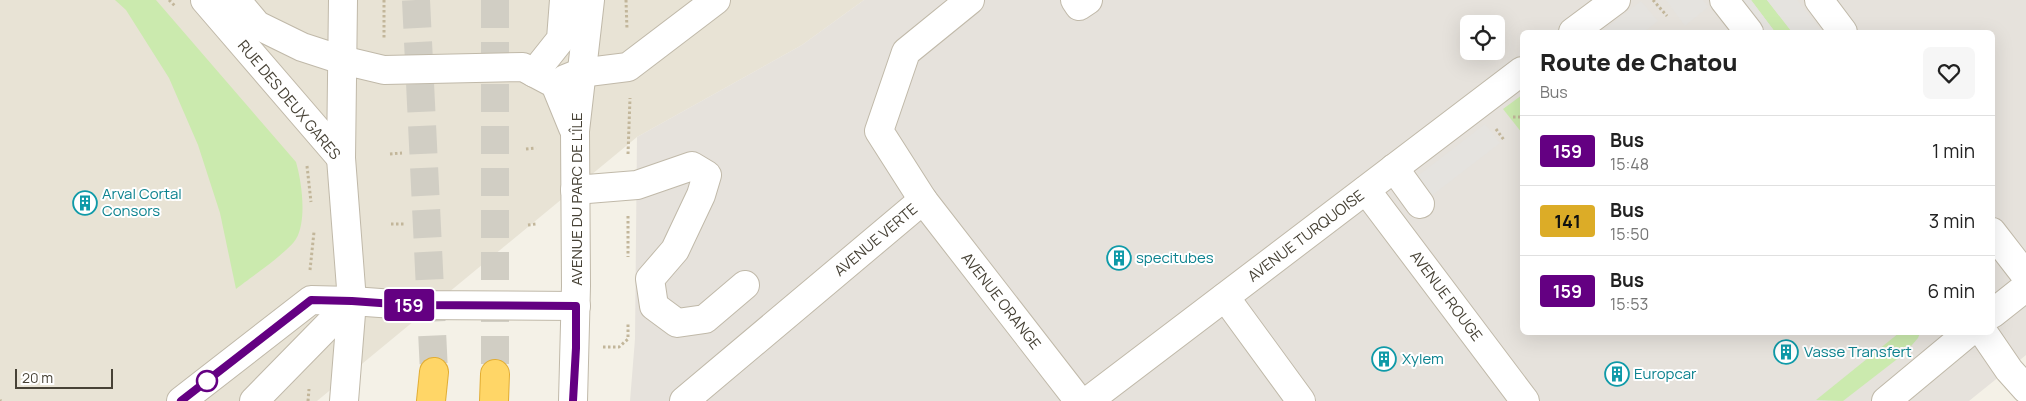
<!DOCTYPE html>
<html lang="fr">
<head>
<meta charset="utf-8">
<style>
	:root { --surface:#fff; --page:#f6f6f6; --text:#222; --muted:#767676; --line:#e0e0e0 }
	body { margin:0; font-family:Manrope,sans-serif; background:var(--page); color:var(--text); height:100vh; display:flex; flex-direction:column; font-size:19px; white-space:nowrap }
	* { box-sizing:border-box; margin:0 }
	p { font-size:16px; color:var(--muted) }
	.icon { flex:none; width:28px; height:28px; fill:none; stroke:currentColor; stroke-width:2; stroke-linecap:round; stroke-linejoin:round }
	.map { position:relative; flex:1; overflow:hidden }
	.side { position:absolute; left:1520px; top:30px; width:475px; height:305px; display:flex; flex-direction:column; background:var(--surface); border-radius:8px; box-shadow:0 5px 20px #0002 }
	.side>* { flex:none }
	.badge { padding:0 10px; border-radius:4px; font-size:18px; line-height:32px }
	.fabs { position:absolute; left:1460px; top:15px; display:grid; gap:10px }
	.fabs a { display:grid; place-items:center; width:45px; height:45px; border-radius:8px; background:var(--surface); box-shadow:0 5px 20px #0002; font-size:25px }
	.scale { position:absolute; left:15px; bottom:12px; width:98px; box-sizing:border-box; padding-left:5px; border:2px solid #474236; border-top:0; font-size:14px; line-height:18px; white-space:nowrap; color:#474236; -webkit-text-stroke:4px #fff; paint-order:stroke }
	.map>.badge { position:absolute; translate:-50% -50%; box-shadow:0 0 0 2px #fff }
	.round { display:grid; place-items:center; flex:none; width:52px; height:52px; border-radius:8px; background:var(--page) }
	.head { display:flex; align-items:center; justify-content:space-between; height:85px; padding:0 20px }
	h1 { font-size:24px; font-weight:800; line-height:38px }
	ul { padding:0; list-style:none }
	li { display:flex; align-items:center; gap:15px; height:70px; padding:0 20px; border-top:1px solid var(--line) }
	li div { flex:1 }
	li b { display:block; font-size:19px }
	li em { font-style:normal }
	li .badge { min-width:55px; font-weight:700; text-align:center }
	.map>svg:first-child { display:block }
	.residential { fill:#e8e3d5 }
	.industrial { fill:#e6e2dc; fill-rule:evenodd }
	.green { fill:#cbeaae }
	.parking { fill:#e5e3df }
	.lines { fill:none; stroke-linecap:round; stroke-linejoin:round }
	.highway-tunnel { stroke:#d1cec4; stroke-width:28; stroke-dasharray:28 14; stroke-linecap:butt }
	.minor-casing { stroke:#c0b9a9; stroke-width:30 }
	.highway-casing { stroke:#e2ad33; stroke-width:30 }
	.path { stroke:#c2b69a; stroke-width:3; stroke-dasharray:2.5 2.5; stroke-linecap:butt }
	.minor { stroke:#fff; stroke-width:28 }
	.highway { stroke:#ffd667; stroke-width:28 }
	.line-casing { stroke:#fff; stroke-width:11 }
	.line { stroke:#640082; stroke-width:8 }
	.stop-dot { fill:#fff; stroke:#640082; stroke-width:2.5 }
	.labels { text-anchor:middle; stroke-width:4; stroke-linejoin:round; paint-order:stroke }
	.street-label { font-size:15px; fill:#474236; stroke:#fff }
	.culture-label { font-size:15px; fill:#0d838f; stroke:#fff; text-anchor:start }
</style>
</head>
<body>
<div class="map">
<svg width="2026" height="401" viewBox="0 0 2026 401">
	<rect width="100%" height="100%" fill="#f4f1e7"/>
	<polygon class="residential" points="0,0 864,0 802,45 637,137 317,401 0,401"/>
	<path class="industrial" d="M864,0H2026V355L1969,401H630L635,339L637,137L802,45ZM1469,24H1496V51H1469ZM1522,32H1992V332H1522Z"/>
	<g class="green">
		<path d="M115,0H156L296,162C302,183 307,220 296,239C288,252 250,278 236,289L220,213L198,145L169,78L126,10Z"/>
		<polygon points="1751,0 1767,0 1792,32 1775,32"/>
		<polygon points="1522,95 1522,133 1503,109"/>
		<polygon points="1899,333 1920,333 1918,338 1905,353 1843,401 1816,400"/>
	</g>
	<g class="parking">
		<polygon points="1666,0 1703,0 1708,7 1685,26"/>
		<polygon points="1736,0 1751,0 1775,32 1761,32"/>
		<polygon points="1767,0 1797,0 1822,32 1792,32"/>
		<polygon points="1641,1 1658,21 1644,32 1601,32"/>
		<polygon points="1485,124 1500,143 1430,197 1415,178"/>
	</g>
	<g class="lines">
		<g class="highway-tunnel">
			<polyline points="416,0 434,372"/>
			<polyline points="495,0 495,374"/>
		</g>
		<g class="minor-casing">
			<g id="minor">
				<polyline points="205,0 341,158"/>
				<polyline points="236,0 257,25 302,47 342,60 384,70 523,67 555,84 573,128"/>
				<polyline points="343,0 341,158 352,301 344,401"/>
				<polyline points="970,0 906,52 879,131 923,200 1079,401"/>
				<polyline points="1075,0 1079,6 1088,0"/>
				<polyline points="1724,0 1749,32"/>
				<polyline points="1819,0 1843,32"/>
				<polyline points="1573,32 1616,0"/>
				<polyline points="534,73 561,39 564,0"/>
				<polyline points="565,79 580,73 628,67 716,0"/>
				<polyline points="1394,168 1420,204"/>
				<polyline points="575,190 637,185 692,166 707,175 701,195 675,250 650,279 654,306 677,323 705,319 745,285"/>
				<polyline points="1366,190 1525,401"/>
				<polyline points="1992,232 2026,276"/>
				<polyline points="1225,297 1301,401"/>
				<polyline points="1992,314 2026,287"/>
				<polyline points="1983,332 2009,370 2026,389"/>
				<polyline points="181,401 311,300 352,301 408,305 576,306"/>
				<polyline points="254,401 352,301"/>
				<polyline points="573,401 576,286 575,131 590,0"/>
				<polyline points="684,401 923,200"/>
				<polyline points="1088,401 1522,71"/>
				<polyline points="1886,401 1969,332"/>
			</g>
		</g>
		<g class="highway-casing">
			<g id="highway">
				<polyline points="431,401 434,372"/>
				<polyline points="494,401 495,374"/>
			</g>
		</g>
		<g class="path">
			<polyline points="169,0 175,6"/>
			<polyline points="384,0 384,38"/>
			<polyline points="626,0 627,30"/>
			<polyline points="1653,0 1667,16"/>
			<polyline points="1513,117 1522,117"/>
			<polyline points="1496,129 1504,140"/>
			<polyline points="526,149 536,148"/>
			<polyline points="390,154 402,153"/>
			<polyline points="628,154 630,98"/>
			<polyline points="307,166 311,202"/>
			<polyline points="628,216 628,257"/>
			<polyline points="391,224 404,224"/>
			<polyline points="528,225 536,224"/>
			<polyline points="310,270 314,232"/>
			<polyline points="603,347 619,347 628,339 628,323"/>
			<polyline points="0,400 1,401"/>
			<polyline points="308,401 309,389"/>
		</g>
		<use href="#minor" class="minor"/>
		<use href="#highway" class="highway"/>
	</g>
	<g class="lines">
		<g class="line-casing">
			<polyline id="line" points="181,401 311,300 352,301 408,305 576,306 576,348 573,401"/>
		</g>
		<use href="#line" class="line"/>
	</g>
	<defs>
		<g id="building-ring" transform="scale(1.25)"><circle r="9.5" fill="#fff" stroke="#0f9aa8" stroke-width="1.5"/><path d="M-4-6H4V6H1V3H-1V6H-4ZM-2.5-4.3h1.7v1.8h-1.7ZM.8-4.3h1.7v1.8H.8ZM-2.5-1h1.7V.8h-1.7ZM.8-1h1.7V.8H.8Z" fill="#0f9aa8"/></g>
	</defs>
	<g fill-rule="evenodd">
		<use href="#building-ring" x="85" y="203"/>
		<use href="#building-ring" x="1119" y="258"/>
		<use href="#building-ring" x="1786" y="352"/>
		<use href="#building-ring" x="1384" y="359"/>
		<use href="#building-ring" x="1617" y="374"/>
	</g>
	<circle class="stop-dot" cx="207" cy="381" r="10"/>
	<g class="labels">
		<g class="street-label">
			<text transform="translate(289 100) rotate(50)" y="5">RUE DES DEUX GARES</text>
			<text transform="translate(577 199) rotate(-90)" y="5">AVENUE DU PARC DE L'ÎLE</text>
			<text transform="translate(1306 236) rotate(-37)" y="5">AVENUE TURQUOISE</text>
			<text transform="translate(876 240) rotate(-40)" y="5">AVENUE VERTE</text>
			<text transform="translate(1446 296) rotate(53)" y="5">AVENUE ROUGE</text>
			<text transform="translate(1001 301) rotate(52)" y="5">AVENUE ORANGE</text>
		</g>
		<g class="culture-label">
			<text x="102" y="199">Arval Cortal<tspan x="102" dy="17">Consors</tspan></text>
			<text x="1136" y="263">specitubes</text>
			<text x="1804" y="357">Vasse Transfert</text>
			<text x="1402" y="364">Xylem</text>
			<text x="1634" y="379">Europcar</text>
		</g>
	</g>
</svg>
<div class="fabs">
<a><svg class="icon" aria-label="locate" viewBox="0 0 24 24"><circle cx="12" cy="12" r="6"/><path d="M12 2v4M12 18v4M2 12h4M18 12h4"/></svg></a>
</div>
<div class="scale">20 m</div>
<b class="badge" style="left:409px;top:305px;background:#640082;color:#fff">159</b>
<section class="side">
<div class="head"><div><h1>Route de Chatou</h1><p>Bus</p></div><a class="round"><svg class="icon" aria-label="heart" viewBox="0 0 24 24"><path d="M12 20l-8-8c-3-5 5-10 8-4 3-6 11-1 8 4z"/></svg></a></div>
<ul>
<li><span class="badge" style="background:#640082;color:#fff">159</span><div><b>Bus</b><p>15:48</p></div><em>1 min</em></li>
<li><span class="badge" style="background:#dcac27;color:#111">141</span><div><b>Bus</b><p>15:50</p></div><em>3 min</em></li>
<li><span class="badge" style="background:#640082;color:#fff">159</span><div><b>Bus</b><p>15:53</p></div><em>6 min</em></li>
</ul>
</section>
</div>
</body>
</html>
